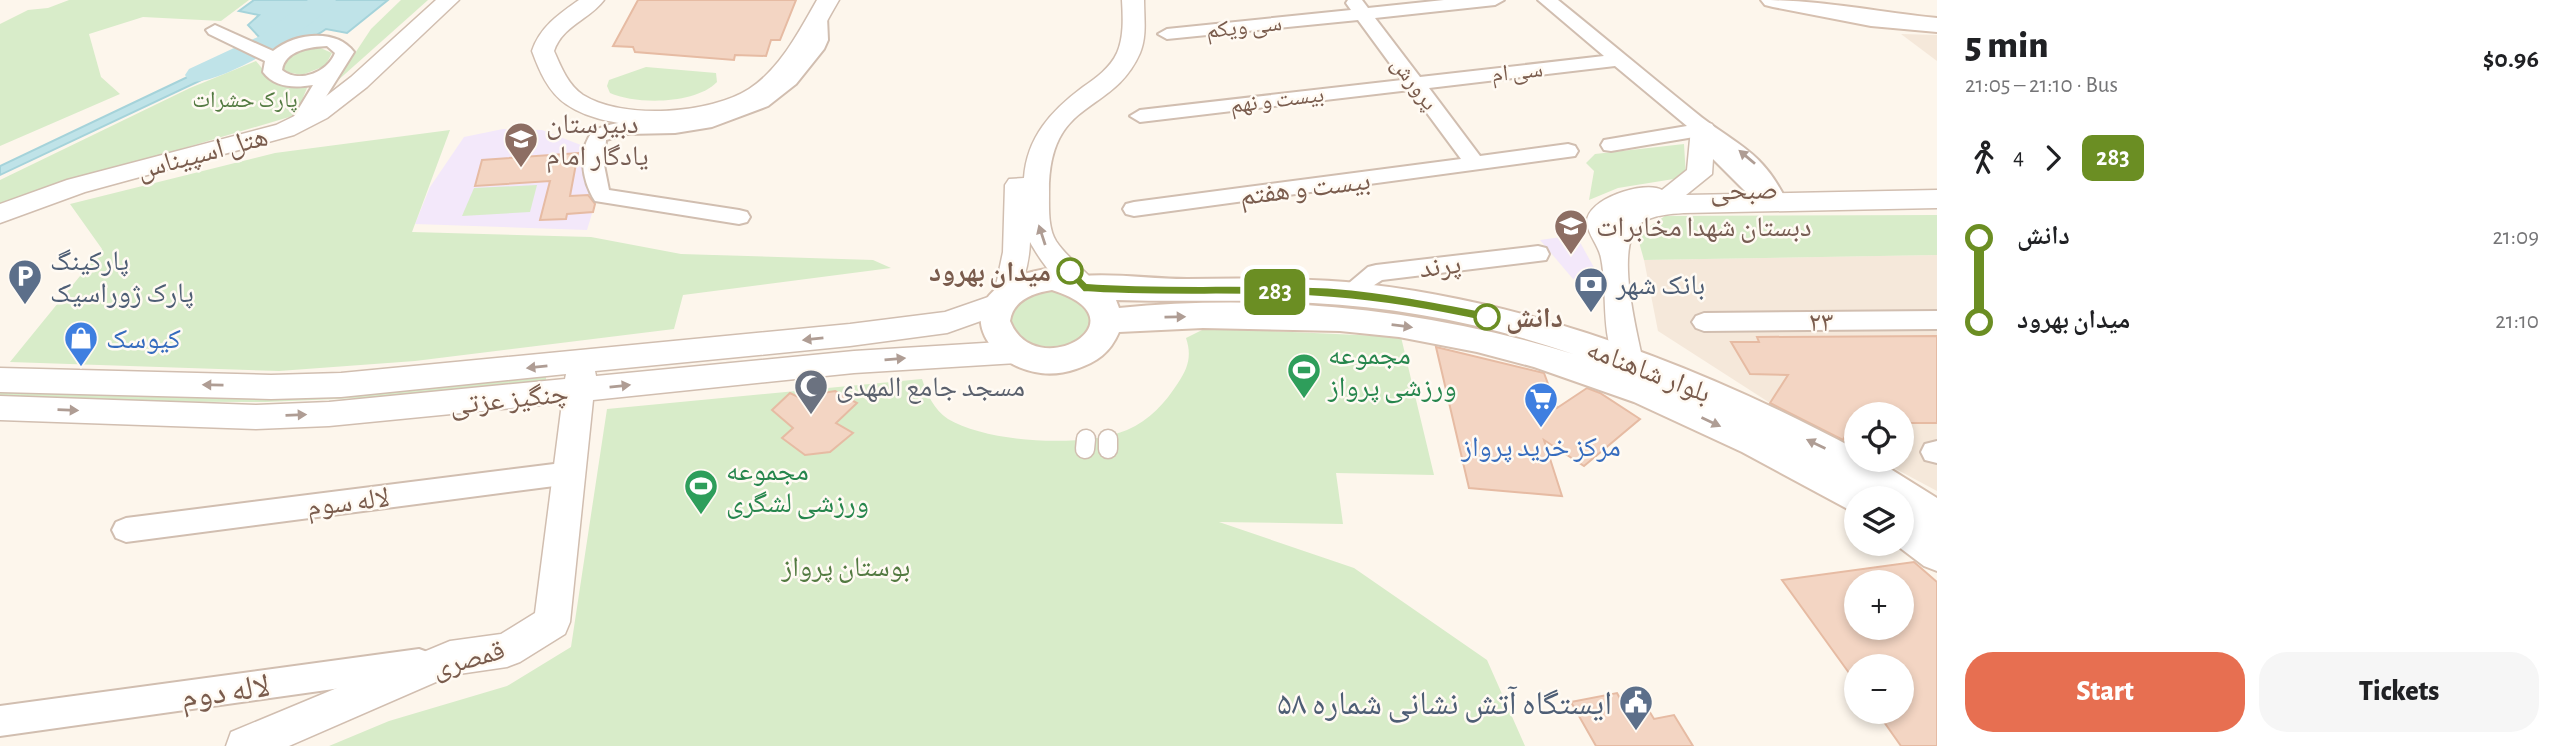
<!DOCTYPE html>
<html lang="en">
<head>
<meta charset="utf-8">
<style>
	:root { --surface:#fff; --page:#f6f6f6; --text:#202124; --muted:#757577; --accent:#e76f51 }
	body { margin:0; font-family:"Alegreya Sans","Noto Naskh Arabic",sans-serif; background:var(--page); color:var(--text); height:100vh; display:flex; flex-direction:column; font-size:26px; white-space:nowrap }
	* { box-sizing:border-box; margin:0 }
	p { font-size:23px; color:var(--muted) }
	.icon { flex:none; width:38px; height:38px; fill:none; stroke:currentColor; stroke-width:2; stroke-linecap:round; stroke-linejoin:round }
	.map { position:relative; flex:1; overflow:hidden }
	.panel { display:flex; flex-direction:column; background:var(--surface); width:630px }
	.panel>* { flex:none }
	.badge { padding:0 14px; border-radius:10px; font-size:24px; line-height:46px }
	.buttons { position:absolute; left:1844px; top:402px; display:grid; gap:14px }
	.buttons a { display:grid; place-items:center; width:70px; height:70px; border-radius:50%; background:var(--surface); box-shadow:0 4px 10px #0003; font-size:35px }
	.map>.badge { position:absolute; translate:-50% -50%; box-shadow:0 0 0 4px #fff }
	.legs { display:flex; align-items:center; gap:10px; height:77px; padding:0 28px; font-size:23px }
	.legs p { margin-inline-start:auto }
	.summary { display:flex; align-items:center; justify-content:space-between; height:119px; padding:0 28px }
	h1 { font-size:38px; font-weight:800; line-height:52px }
	.action { display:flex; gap:14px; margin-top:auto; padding:14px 28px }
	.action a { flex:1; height:80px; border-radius:28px; background:var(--accent); color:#fff; font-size:28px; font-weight:800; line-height:80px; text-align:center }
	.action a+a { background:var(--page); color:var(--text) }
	ul { padding:0 28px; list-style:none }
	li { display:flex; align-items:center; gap:24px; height:84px; font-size:26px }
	li i { display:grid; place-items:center; width:10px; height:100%; margin:0 9px; background:currentColor }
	li i::after { content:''; width:18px; height:18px; margin:-9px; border:5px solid; border-radius:50%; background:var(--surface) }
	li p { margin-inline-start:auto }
	li:first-child i { background:linear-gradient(#0000 50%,currentColor 0) }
	li:last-child i { background:linear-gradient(currentColor 50%,#0000 0) }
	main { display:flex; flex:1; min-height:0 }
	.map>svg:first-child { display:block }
	.residential { fill:#f5e8da }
	.education { fill:#f3e8fa }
	.green { fill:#d8ecc9 }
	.water { fill:#bfe3e8; stroke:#a5d3da; stroke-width:2 }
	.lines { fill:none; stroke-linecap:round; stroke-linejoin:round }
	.river { fill:#bfe3e8; fill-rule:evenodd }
	.building { fill:#f3d5c3; stroke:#e6bba3; stroke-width:2; fill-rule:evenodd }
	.pedestrian-casing { stroke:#d1beb0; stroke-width:21 }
	.minor-casing { stroke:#d1beb0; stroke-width:4 }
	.tertiary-casing { stroke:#d1beb0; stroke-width:3 }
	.secondary-casing { stroke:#d6c0b0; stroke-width:4 }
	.pedestrian { stroke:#fff; stroke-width:18 }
	.minor { fill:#fff; fill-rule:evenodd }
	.tertiary { fill:#fff; fill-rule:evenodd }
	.secondary { fill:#fff; fill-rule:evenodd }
	.oneway { fill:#af9d94 }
	.line-1 { fill:#6b8e23; stroke:#fff; stroke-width:2 }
	.stop-1-dot { fill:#fff; stroke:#6b8e23; stroke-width:3.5 }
	.labels { text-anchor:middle; stroke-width:5; stroke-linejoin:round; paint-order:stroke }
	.far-street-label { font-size:23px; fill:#7a5c4d; stroke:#fffaf3 }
	.far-park-label { font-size:23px; fill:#537a41; stroke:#fffaf3 }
	.education-label { font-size:28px; fill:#785e54; stroke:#fffaf3; text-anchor:start }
	.street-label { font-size:28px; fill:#7a5c4d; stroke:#fffaf3 }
	.service-label { font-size:28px; fill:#4e5e75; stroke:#fffaf3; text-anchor:start }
	.stop-label { font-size:28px; font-weight:bold; fill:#7a5c4d; stroke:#fffaf3; text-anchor:end }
	.shop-label { font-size:28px; fill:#366cbe; stroke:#fffaf3; text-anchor:start }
	.leisure-label { font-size:28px; fill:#27864d; stroke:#fffaf3; text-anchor:start }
	.worship-label { font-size:28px; fill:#5b616d; stroke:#fffaf3; text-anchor:start }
	.park-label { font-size:28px; fill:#537a41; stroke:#fffaf3 }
	.near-street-label { font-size:33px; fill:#7a5c4d; stroke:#fffaf3 }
	.near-service-label { font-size:33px; fill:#4e5e75; stroke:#fffaf3; text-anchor:end }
</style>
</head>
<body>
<main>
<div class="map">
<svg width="1937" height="746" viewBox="0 0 1937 746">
	<rect width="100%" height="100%" fill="#fdf6ec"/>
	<g class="residential">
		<polygon points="1901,34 1937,35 1937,61"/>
		<polygon points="1937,255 1937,491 1879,460 1902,460 1902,415 1857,415 1857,449 1770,403 1658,331 1644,260"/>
	</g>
	<g class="education">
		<polygon points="503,129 542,130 599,152 600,187 587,230 415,224 430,187 464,137"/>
		<polygon points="1576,235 1597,273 1573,279 1540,240"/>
	</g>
	<g class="green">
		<polygon points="69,0 249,0 221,21 143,17 89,34 101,77 120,94 0,146 0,24 28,10 48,8"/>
		<polygon points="401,0 428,0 336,82 371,29"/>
		<polygon points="316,46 332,53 325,66 302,75 281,71 280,62 290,53"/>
		<polygon points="256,61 270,78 309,83 296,115 39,191 0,207 0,180 190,88"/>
		<path d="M646,67L716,73L717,82C696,104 637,105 610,93L607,86L609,80Z"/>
		<polygon points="450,130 412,232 591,237 681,254 873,260 891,268 683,295 674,329 415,361 279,371 10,362 102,249 70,204 275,153"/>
		<polygon points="1684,144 1686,177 1618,188 1589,200 1594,171 1586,163 1595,154"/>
		<polygon points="537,185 530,212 462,216 474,188"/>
		<polygon points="1937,215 1937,255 1644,260 1637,235 1665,216"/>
		<polygon points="1031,289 1073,290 1097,328 1069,352 1025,345 1009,326 1011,305"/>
		<path d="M1206,328L1401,337L1434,475L1336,473L1343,524L1219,522L1354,568L1487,660L1525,746H329L389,721L507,686L571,647L607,409L922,379C927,394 934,410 948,419C988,443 1084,448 1127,430C1150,420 1165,403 1178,383C1188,368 1192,356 1186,338Z"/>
		<polygon points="546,375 546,383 406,396 265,402 0,401 0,391"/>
	</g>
	<g class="water">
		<path d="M254,0H388L347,33L326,29C302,47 286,36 266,49L253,45L261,39L248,25L259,15L239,11Z"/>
		<polygon points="238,53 246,59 0,175 0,166"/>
	</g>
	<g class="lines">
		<path class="river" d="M308,0H336C319,25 218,88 189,81L185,75L189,69L260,36Z"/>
	</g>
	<g class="building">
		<polygon points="638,0 796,0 780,40 771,40 766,56 735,55 734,60 635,52 633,47 613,46"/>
		<polygon points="578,153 570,196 588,195 595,204 593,212 567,214 566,219 540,220 550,181 475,186 482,160"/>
		<polygon points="1937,336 1937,423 1902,423 1902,415 1857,415 1857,433 1849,429 1843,440 1770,403 1788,375 1750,374 1731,342 1759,342 1757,337"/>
		<polygon points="1436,347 1544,373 1557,408 1587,388 1600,393 1640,419 1584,466 1544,440 1562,496 1469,488"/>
		<polygon points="835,391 857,403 836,423 853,433 830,452 805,455 782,438 793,428 772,410 790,393 798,397"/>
		<path d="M1914,562L1937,582V746H1901L1877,712H1902V667H1857V684L1782,580ZM1857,583H1902V628H1857Z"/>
		<polygon points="1617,693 1628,713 1648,709 1654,719 1674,715 1693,746 1596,746 1571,702"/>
	</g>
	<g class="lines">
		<g class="pedestrian-casing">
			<g id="pedestrian">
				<polyline points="1108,439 1108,449"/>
				<polyline points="1085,449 1086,439"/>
			</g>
		</g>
		<g class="minor-casing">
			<g id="minor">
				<path d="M1348,0H1362L1368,8L1444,0H1504L1495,5L1375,18L1420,77L1604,56L1538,0H1558C1604,37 1649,75 1695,112C1735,145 1761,149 1786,200L1783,205L1775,207L1747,193L1707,153L1704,148L1712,142L1700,136L1611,151L1604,150L1601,145L1604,140L1687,126L1615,66L1429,88L1480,156L1568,144L1575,146L1578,151L1575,156L1134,216L1126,214L1123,209L1126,204L1134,202L1461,159L1410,90L1140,122L1130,116L1140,110L1402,80L1358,20L1167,39L1158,34L1167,29L1351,10L1346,3Z"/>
				<path d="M818,12L827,17L828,40L824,49L796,84L768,106L712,127L675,133L627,134L606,140L604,165L609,190L739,210L747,212L750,217L747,222L739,224L595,201C582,181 577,150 593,131C617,119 641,122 667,121C710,120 755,105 785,73C804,52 810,46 809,17Z"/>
				<path d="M215,25L273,51C295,33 336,28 354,52L307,127L300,129L290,123L313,85C295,88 275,88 263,72L265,61L209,34L206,30ZM327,46L335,53C328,72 299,84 282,70C285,50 310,47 327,46Z"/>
				<polygon points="1538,246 1546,248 1549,254 1546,260 1382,280 1348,302 1340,300 1336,294 1368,267 1376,265"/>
				<polygon points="1937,311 1937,329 1704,331 1696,328 1692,322 1696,316 1704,313"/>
				<polygon points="1937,441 1937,463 1925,460 1921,452 1925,444"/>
				<polygon points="570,462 579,465 583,473 579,481 570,484 126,542 116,538 112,530 116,522 126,518"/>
				<polygon points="419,649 430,653 434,663 430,673 419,677 0,736 0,706"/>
			</g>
		</g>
		<g class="tertiary-casing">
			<g id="tertiary">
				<polygon points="436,0 459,0 367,87 327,118 294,135 85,192 0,223 0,204 67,180 276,125 311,108 351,77"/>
				<path d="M579,0H604C589,20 563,25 554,51C561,67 568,85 583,95C623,120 710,114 749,89C781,68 799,31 817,0H839C819,34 800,75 766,98C720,130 613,137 566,104C548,92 539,70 532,51C540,27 559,14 579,0Z"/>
				<path d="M1122,0H1144C1144,18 1147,36 1140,53C1112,117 1048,96 1049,194C1049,209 1048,228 1056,241C1066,256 1081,267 1093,280L1097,287L1093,294C1068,302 1041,262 1030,242C1029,270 1020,291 1009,311L947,333L850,346L595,371L596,376L854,351L1017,341L1027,344L1032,352L1027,360L1017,363L854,373L593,400L570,622L565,634L520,662L507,667L452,675L289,746H226L231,732L450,641L501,634L535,613L562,403L329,426L256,429L0,420V396L256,405L329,402L565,379L566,374L341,397L271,399L0,392V368L271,375L341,373L850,324L945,312L994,295L1003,252L1005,185L1009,179L1024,178C1027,137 1051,111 1083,87C1096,78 1110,68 1117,53C1124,37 1123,18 1122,0Z"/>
				<path d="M1703,121L1712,124L1715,129L1712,174L1686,195L1937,190V208L1684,213C1670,214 1653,215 1641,223C1614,244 1636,327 1642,357L1637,365L1627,368L1617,365C1600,334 1608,291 1601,258C1599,246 1588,235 1587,223C1585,199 1645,180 1662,190L1687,170L1691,129L1694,124Z"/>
			</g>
		</g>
		<g class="secondary-casing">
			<g id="secondary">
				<path d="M1761,0C1820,0 1878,12 1937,18V32L1871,26L1773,7L1765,5Z"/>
				<path d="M1052,268L1081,276C1115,273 1152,279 1187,279C1240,278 1293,278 1346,282C1525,299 1699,365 1857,450V460H1876L1937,498V571L1924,566L1895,544H1902V499H1880L1873,495L1875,499H1857V514L1742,452L1634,402L1534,367L1477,352L1399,337L1340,331L1203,328L1119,332C1110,353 1097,362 1076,369C997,397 920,287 1052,268ZM1052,290C1149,320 1035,385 1010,321C1013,300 1033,293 1052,290ZM1116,300C1182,302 1247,299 1313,303C1400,307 1490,325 1573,354C1428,309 1271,293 1119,308Z"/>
			</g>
		</g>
		<use href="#pedestrian" class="pedestrian"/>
		<use href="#minor" class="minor"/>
		<use href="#tertiary" class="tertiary"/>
		<use href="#secondary" class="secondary"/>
	</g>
	<defs><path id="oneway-solid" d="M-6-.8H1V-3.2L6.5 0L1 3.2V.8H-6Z" transform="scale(1.75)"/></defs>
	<g class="oneway">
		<use href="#oneway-solid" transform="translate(1747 157) rotate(-140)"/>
		<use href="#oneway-solid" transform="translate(1042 235) rotate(-108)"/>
		<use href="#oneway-solid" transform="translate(1175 317) rotate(-1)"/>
		<use href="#oneway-solid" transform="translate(1402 326) rotate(7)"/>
		<use href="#oneway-solid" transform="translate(813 339) rotate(174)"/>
		<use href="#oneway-solid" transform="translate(895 359) rotate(-5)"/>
		<use href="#oneway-solid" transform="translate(537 367) rotate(174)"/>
		<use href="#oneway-solid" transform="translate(213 385) rotate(-179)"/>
		<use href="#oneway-solid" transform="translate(620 386) rotate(-6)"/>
		<use href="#oneway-solid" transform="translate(68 410) rotate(2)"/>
		<use href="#oneway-solid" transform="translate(296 415) rotate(-2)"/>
		<use href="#oneway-solid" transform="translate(1711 422) rotate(25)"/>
		<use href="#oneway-solid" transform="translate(1816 444) rotate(-154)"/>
	</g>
	<path class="line-1" d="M1070,266L1087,283C1169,289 1252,283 1334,288C1385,292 1436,302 1487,312L1494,317L1487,322C1437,311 1386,302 1334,298C1251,291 1167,298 1083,292L1064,271Z"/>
	<defs>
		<g id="school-pin" transform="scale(1.75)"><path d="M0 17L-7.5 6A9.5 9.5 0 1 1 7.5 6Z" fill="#8d6e63" stroke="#fffaf3"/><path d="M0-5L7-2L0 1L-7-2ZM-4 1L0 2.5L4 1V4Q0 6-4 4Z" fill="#fff"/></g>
		<g id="parking-pin" transform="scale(1.75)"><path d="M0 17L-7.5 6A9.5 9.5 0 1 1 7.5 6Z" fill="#5c6f8a" stroke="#fffaf3"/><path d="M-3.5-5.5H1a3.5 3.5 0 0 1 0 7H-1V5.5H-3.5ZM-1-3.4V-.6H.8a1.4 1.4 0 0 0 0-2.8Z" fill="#fff"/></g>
		<g id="bank-pin" transform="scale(1.75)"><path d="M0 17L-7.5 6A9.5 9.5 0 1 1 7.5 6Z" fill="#5c6f8a" stroke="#fffaf3"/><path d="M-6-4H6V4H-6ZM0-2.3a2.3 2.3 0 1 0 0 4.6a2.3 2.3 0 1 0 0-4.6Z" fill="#fff"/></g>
		<g id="shop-pin" transform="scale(1.75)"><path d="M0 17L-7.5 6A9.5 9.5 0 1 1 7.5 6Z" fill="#3f7fe0" stroke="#fffaf3"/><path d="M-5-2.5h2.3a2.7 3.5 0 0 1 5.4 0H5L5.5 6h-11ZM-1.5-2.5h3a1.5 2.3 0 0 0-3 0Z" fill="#fff"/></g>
		<g id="stadium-pin" transform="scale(1.75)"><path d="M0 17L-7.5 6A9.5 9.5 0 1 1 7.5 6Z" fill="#2e9e5b" stroke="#fffaf3"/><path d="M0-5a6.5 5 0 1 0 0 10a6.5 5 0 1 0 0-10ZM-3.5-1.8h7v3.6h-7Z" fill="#fff"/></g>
		<g id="mosque-pin" transform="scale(1.75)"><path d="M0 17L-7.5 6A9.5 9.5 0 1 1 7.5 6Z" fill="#6b7280" stroke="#fffaf3"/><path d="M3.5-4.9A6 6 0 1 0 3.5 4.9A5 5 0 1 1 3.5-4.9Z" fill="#fff"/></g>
		<g id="supermarket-pin" transform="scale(1.75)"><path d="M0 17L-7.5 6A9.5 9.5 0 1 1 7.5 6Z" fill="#3f7fe0" stroke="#fffaf3"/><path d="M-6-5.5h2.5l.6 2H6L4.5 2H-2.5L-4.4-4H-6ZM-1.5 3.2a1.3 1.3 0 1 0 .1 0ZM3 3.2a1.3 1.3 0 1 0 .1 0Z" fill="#fff"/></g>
		<g id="civic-pin" transform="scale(1.75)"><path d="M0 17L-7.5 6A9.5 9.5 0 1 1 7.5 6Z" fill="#5c6f8a" stroke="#fffaf3"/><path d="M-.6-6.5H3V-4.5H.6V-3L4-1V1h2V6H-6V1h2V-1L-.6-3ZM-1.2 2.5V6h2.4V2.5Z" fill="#fff"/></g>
	</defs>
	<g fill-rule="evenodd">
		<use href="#school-pin" x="521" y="139"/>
		<use href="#school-pin" x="1571" y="226"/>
		<use href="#parking-pin" x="25" y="276"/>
		<use href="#bank-pin" x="1591" y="284"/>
		<use href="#shop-pin" x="81" y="338"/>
		<use href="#stadium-pin" x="1304" y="370"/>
		<use href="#mosque-pin" x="811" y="386"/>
		<use href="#supermarket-pin" x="1541" y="399"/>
		<use href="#stadium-pin" x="701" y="486"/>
		<use href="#civic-pin" x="1636" y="702"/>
	</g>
	<g class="stop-1-dot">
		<circle cx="1070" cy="271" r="12"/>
		<circle cx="1487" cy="317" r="12"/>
	</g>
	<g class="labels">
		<g class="far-street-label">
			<text transform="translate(1244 26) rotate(-6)" y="8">سی ویکم</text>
			<text transform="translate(1517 71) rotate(-6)" y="8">سی ام</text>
			<text transform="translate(1415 83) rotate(53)" y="8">پرورش</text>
			<text transform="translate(1277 99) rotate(-7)" y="8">بیست و نهم</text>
		</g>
		<g class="far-park-label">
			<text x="245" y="107">پارک حشرات</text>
		</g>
		<g class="education-label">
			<text x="546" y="133">دبیرستان<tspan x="546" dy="32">یادگار امام</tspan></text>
			<text x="1596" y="236">دبستان شهدا مخابرات</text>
		</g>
		<g class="street-label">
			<text transform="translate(202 152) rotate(-15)" y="10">هتل اسپیناس</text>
			<text transform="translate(1305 187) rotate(-7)" y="10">بیست و هفتم</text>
			<text transform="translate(1744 189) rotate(-1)" y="10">صبحی</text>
			<text transform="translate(1440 265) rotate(-7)" y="10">پرند</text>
			<text x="1821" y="331">۲۳</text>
			<text transform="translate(1649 370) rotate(21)" y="10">بلوار شاهنامه</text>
			<text transform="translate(509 398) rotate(-6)" y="10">چنگیز عزتی</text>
			<text transform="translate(348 501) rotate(-7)" y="10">لاله سوم</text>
			<text transform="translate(468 658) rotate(-16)" y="10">قمصری</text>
		</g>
		<g class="service-label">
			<text x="50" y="270">پارکینگ<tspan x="50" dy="32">پارک ژوراسیک</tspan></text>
			<text x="1616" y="294">بانک شهر</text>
		</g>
		<g class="stop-label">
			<text x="1051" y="281">میدان بهرود</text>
			<text x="1506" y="327" text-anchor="start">دانش</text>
		</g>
		<g class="shop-label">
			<text x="106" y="348">کیوسک</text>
			<text x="1541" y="456" text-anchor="middle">مرکز خرید پرواز</text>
		</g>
		<g class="leisure-label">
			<text x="1328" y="364">مجموعه<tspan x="1328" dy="32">ورزشی پرواز</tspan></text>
			<text x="726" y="480">مجموعه<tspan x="726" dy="32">ورزشی لشگری</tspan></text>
		</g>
		<g class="worship-label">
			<text x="836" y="396">مسجد جامع المهدی</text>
		</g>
		<g class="park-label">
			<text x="846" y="576">بوستان پرواز</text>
		</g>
		<g class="near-street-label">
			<text transform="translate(225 690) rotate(-8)" y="12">لاله دوم</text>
		</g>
		<g class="near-service-label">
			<text x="1612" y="714">ایستگاه آتش نشانی شماره ۵۸</text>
		</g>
	</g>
</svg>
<div class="buttons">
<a><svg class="icon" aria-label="locate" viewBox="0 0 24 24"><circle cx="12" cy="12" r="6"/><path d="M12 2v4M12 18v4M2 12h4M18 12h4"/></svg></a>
<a><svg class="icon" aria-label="layers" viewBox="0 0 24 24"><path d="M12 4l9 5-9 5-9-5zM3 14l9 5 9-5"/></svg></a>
<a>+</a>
<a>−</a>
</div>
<b class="badge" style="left:1275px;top:292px;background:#6b8e23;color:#fff">283</b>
</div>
<section class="panel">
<div class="summary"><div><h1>5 min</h1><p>21:05 – 21:10 · Bus</p></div><b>$0.96</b></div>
<div class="legs"><svg class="icon" aria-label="walk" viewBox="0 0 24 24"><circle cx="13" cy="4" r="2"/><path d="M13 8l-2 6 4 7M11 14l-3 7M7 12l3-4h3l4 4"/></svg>4<svg class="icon" aria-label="forward" viewBox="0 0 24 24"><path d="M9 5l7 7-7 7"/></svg><b class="badge" style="background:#6b8e23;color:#fff">283</b></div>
<ul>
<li><i style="color:#6b8e23"></i><b>دانش</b><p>21:09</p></li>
<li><i style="color:#6b8e23"></i><b>میدان بهرود</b><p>21:10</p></li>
</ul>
<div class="action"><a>Start</a><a>Tickets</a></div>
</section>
</main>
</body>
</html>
